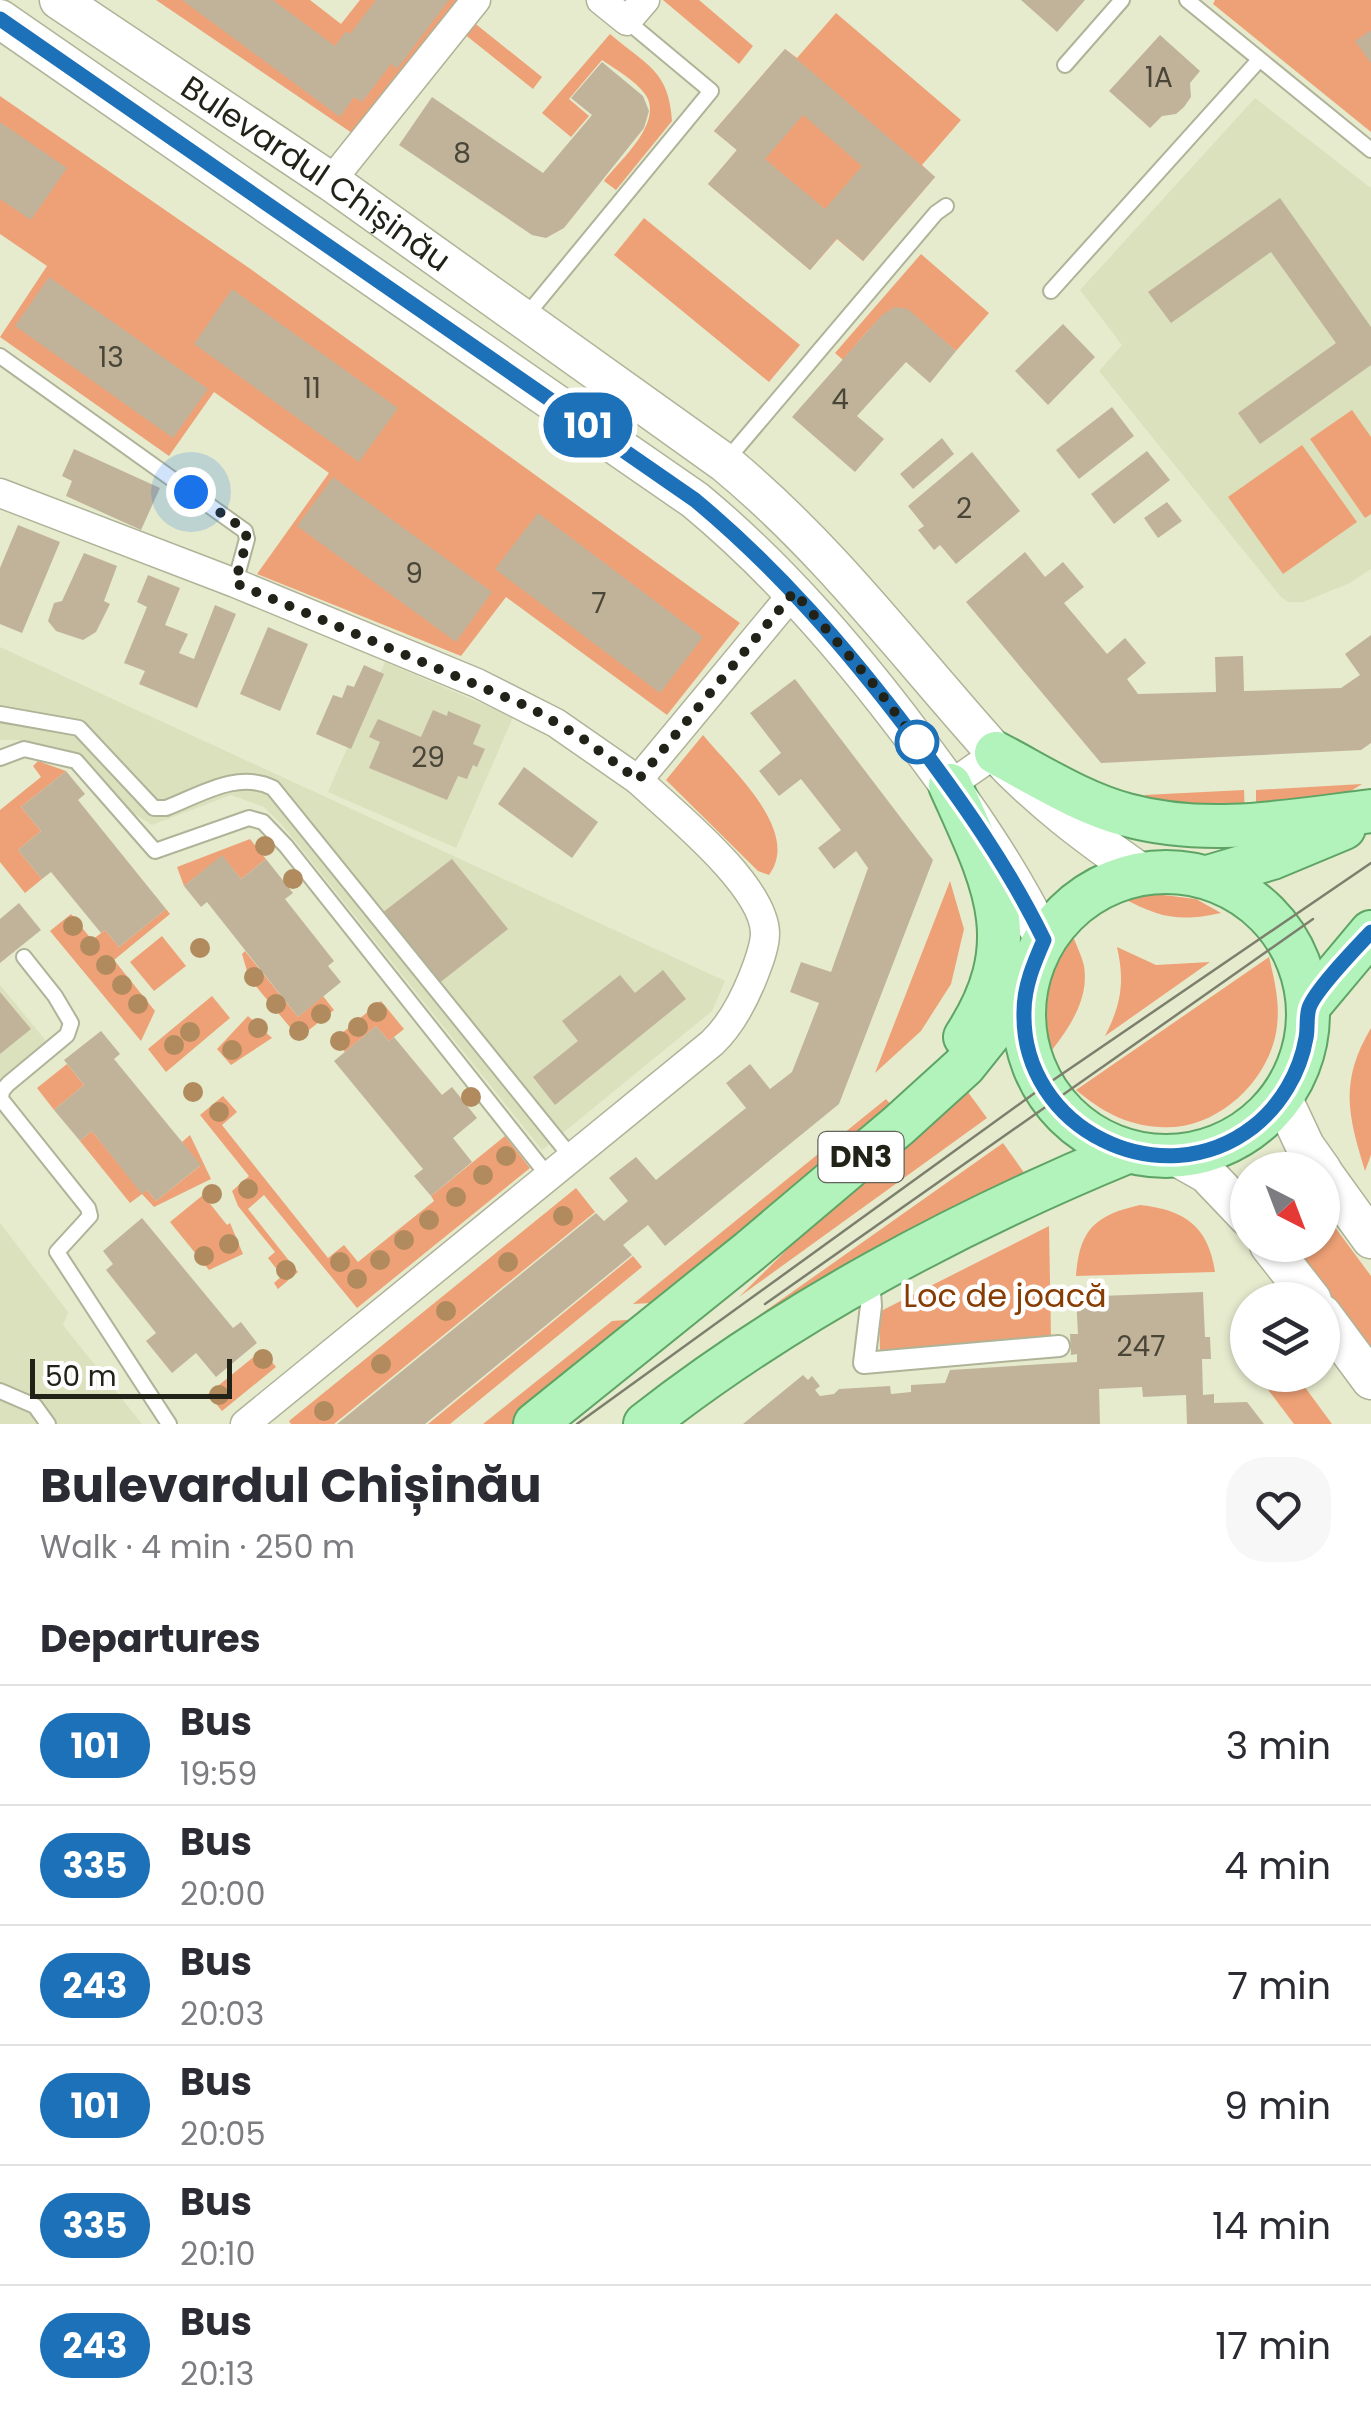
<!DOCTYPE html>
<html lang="en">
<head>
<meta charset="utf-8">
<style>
	:root { --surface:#fff; --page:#f7f7f7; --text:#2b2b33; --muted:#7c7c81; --line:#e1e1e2 }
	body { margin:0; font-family:Poppins,sans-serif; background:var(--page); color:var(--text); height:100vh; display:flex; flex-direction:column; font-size:38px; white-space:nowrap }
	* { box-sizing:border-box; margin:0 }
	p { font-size:32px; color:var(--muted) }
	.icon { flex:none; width:55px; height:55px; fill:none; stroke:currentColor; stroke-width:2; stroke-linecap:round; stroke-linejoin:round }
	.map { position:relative; height:1424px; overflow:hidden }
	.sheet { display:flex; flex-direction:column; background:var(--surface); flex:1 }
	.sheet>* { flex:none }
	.badge { padding:0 20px; border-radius:32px; font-size:35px; line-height:65px }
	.needle { width:65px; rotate:138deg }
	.buttons { position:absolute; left:1230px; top:1152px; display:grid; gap:20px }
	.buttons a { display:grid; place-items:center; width:110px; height:110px; border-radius:50%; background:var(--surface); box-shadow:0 2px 8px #0004; font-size:50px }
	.scale { position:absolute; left:30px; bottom:25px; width:202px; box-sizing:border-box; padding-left:10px; border:5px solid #212218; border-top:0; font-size:28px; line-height:35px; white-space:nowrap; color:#212218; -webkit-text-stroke:8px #fff; paint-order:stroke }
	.you { position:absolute; width:50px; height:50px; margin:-25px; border:8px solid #fff; border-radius:50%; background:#1a73e8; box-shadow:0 0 0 15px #1a73e833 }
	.map>.badge { position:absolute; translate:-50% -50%; box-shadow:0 0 0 5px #fff }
	h2 { padding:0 40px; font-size:38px; line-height:90px }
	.round { display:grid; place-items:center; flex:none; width:105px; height:105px; border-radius:40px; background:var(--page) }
	.head { display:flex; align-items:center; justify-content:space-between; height:170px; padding:0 40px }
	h1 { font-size:48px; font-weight:700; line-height:75px }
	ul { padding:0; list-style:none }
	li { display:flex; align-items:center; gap:30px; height:120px; padding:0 40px; border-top:2px solid var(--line) }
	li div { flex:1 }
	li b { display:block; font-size:38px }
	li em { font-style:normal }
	li .badge { min-width:110px; font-weight:700; text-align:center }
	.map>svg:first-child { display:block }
	.built { fill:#dbe0bd }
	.green { fill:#eea176 }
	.building { fill:#c1b39a; fill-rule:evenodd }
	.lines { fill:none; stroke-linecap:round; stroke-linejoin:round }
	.service-casing { stroke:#afb398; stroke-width:18 }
	.pedestrian-casing { stroke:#afb398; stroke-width:24 }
	.minor-casing { stroke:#afb398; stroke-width:31 }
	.secondary-casing { stroke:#afb398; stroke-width:41 }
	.primary-casing { stroke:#5ea465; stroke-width:46 }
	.service { stroke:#fff; stroke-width:14 }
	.pedestrian { stroke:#fff; stroke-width:20 }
	.minor { stroke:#fff; stroke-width:28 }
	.secondary { stroke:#fff; stroke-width:38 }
	.primary { stroke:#b2f2bb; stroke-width:42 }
	.tram { stroke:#7d7f6d; stroke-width:2.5 }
	.tree { fill:#b18b5e }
	.line-casing { stroke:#fff; stroke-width:22 }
	.line { stroke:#1d71b8; stroke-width:15 }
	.walk { stroke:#212218; stroke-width:10; stroke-dasharray:0 18 }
	.stop-dot { fill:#fff; stroke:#1d71b8; stroke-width:5 }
	.labels { text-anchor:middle; stroke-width:9; stroke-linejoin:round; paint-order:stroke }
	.number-label { font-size:28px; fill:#494638 }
	.shield { fill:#fff; stroke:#64645d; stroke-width:2.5 }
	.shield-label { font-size:30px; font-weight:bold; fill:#212218 }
	.street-label { font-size:32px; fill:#212218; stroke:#fff }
	.park-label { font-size:32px; fill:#863c02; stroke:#fff }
</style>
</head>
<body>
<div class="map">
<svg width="1371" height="1424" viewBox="0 0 1371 1424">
	<rect width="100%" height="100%" fill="#e6ebce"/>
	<g class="built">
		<polygon points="1255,98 1371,188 1371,569 1350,583 1303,602 1288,602 1281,597 1099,371 1122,345 1080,290"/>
		<polygon points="0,647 725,981 712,1011 542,1150 283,826 264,807 231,795 152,825 130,811 84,759 56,747 23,740 0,740"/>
		<polygon points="385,662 513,717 456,848 328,792"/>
		<polygon points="0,985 46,1041 0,1079"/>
		<polygon points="0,1223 68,1312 63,1325 142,1424 0,1424"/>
	</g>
	<g class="green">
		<polygon points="156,0 310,0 341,24 360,0 461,0 352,133"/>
		<polygon points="663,0 699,0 753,46 739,64"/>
		<polygon points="1215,0 1371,0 1371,132 1213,4"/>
		<polygon points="836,13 961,120 922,165 935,177 863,261 837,239 810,270 708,184 737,150 714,131 785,49 797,58"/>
		<polygon points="472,21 542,77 533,89 463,33"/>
		<path d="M610,34C646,65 669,70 672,121L616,190L604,181C620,160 665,122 645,94C636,81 615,69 602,60L569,99L589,116L571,137L542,113Z"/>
		<polygon points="0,96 252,270 740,623 667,715 506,597 461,656 257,574 329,473 214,392 169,456 0,337 47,266 0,234"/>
		<polygon points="644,218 800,345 769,382 614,255"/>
		<path d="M921,254L989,313L956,351C890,295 900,294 843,360L835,353Z"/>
		<polygon points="1352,410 1371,437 1371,514 1365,518 1310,439"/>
		<polygon points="1302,445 1357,522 1283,574 1228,497"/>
		<path d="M703,735C730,768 802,831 769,875L758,871L666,780Z"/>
		<polygon points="38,761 66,771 21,807 41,831 18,850 42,879 25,893 0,862 0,810 41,777 33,766"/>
		<polygon points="1362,784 1319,811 1256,819 1256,790"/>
		<polygon points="1244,790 1245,820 1190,819 1144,795"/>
		<polygon points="250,839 266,859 241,879 222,856 184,886 177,867"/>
		<polygon points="950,881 964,929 951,984 921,1031 875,1073"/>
		<path d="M1147,893L1196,899L1221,913C1179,922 1160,918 1123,898Z"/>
		<polygon points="166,909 170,914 114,960 155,1011 141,1041 50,931 71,914 92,940 105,930 119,947"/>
		<polygon points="162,936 186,966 154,991 130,962"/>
		<path d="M1073,936C1076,945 1082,956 1084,966C1090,1002 1065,1034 1044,1060C1034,1004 1035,980 1073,936Z"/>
		<path d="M1117,947L1156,965L1210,962L1105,1036C1121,1005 1125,982 1117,947Z"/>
		<polygon points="245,951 298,1017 323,996 334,1010 299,1038 249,978 242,954"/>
		<path d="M1269,957C1275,982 1281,1007 1276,1033C1266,1085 1213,1132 1159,1127C1126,1125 1101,1111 1076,1090Z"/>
		<polygon points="212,996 230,1018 166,1072 148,1049"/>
		<polygon points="381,1001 404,1029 389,1041 376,1026 345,1052 339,1044 330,1043"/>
		<polygon points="248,1016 272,1038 231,1065 217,1049"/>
		<path d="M1371,1028V1155L1365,1171C1348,1115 1339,1082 1371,1028Z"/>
		<polygon points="67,1064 84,1085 54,1110 37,1088"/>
		<polygon points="959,1080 987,1118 739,1297"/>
		<polygon points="223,1096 237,1112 222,1125 328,1258 344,1245 358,1262 434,1201 431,1196 505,1136 530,1168 357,1308 264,1195 248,1209 298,1272 278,1289 274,1283 282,1276 268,1258 275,1252 238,1206 232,1191 249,1176 200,1115"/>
		<polygon points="886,1099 899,1115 669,1302 633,1304"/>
		<polygon points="92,1131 142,1193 147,1190 156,1201 200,1166 182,1142 190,1135 211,1179 154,1207 142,1194 130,1203 80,1141"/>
		<polygon points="1003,1143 1030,1181 754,1319"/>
		<polygon points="576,1188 595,1212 334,1424 291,1424 289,1421"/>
		<polygon points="203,1195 227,1225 230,1223 243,1254 209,1270 170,1222"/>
		<path d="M1140,1205C1185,1210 1208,1226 1215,1272L1076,1276C1079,1230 1095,1215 1140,1205Z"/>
		<polygon points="1323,1211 1371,1276 1371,1350 1293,1245 1322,1245"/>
		<polygon points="1049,1226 1051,1337 880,1351 879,1312"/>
		<polygon points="633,1256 642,1267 450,1424 428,1424"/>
		<polygon points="652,1318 519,1424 483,1424 612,1321"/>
		<polygon points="262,1350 276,1367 222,1411 208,1394"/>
		<polygon points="1277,1375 1296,1375 1332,1424 1294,1424 1266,1387"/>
	</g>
	<g class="building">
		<polygon points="182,0 273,0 335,46 346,31 350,34 376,0 449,0 397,69 391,64 362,102 354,97 340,117"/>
		<polygon points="1021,0 1085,0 1057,32"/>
		<polygon points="1371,30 1371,63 1355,41"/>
		<polygon points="1160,35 1200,71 1190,83 1191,97 1184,107 1176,114 1162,116 1150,128 1109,91"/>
		<path d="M785,49L935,177L863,261L837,238L810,270L708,184L737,150L714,131ZM803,115L862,166L825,209L765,159Z"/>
		<polygon points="602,62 643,96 649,111 644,128 564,228 546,238 532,235 399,145 432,97 543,173 592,115 571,98"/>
		<polygon points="0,122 67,168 31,220 0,199"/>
		<polygon points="1280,198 1371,327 1371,365 1260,444 1238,413 1336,343 1271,252 1171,323 1148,292"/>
		<polygon points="49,277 208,389 173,438 15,326"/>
		<polygon points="232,289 398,408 359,462 194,344"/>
		<polygon points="895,307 908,309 956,351 930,383 906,362 857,416 884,439 855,472 792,417 882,315"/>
		<polygon points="1063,324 1095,357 1048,405 1015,371"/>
		<polygon points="1112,407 1134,436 1079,479 1056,450"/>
		<polygon points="942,438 954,454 913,489 900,474"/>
		<polygon points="74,449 160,488 141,530 66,496 72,481 62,476"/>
		<polygon points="1147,451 1170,480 1114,524 1091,494"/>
		<polygon points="972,452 1020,511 956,564 940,545 934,550 918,530 924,526 908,506"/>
		<polygon points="333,477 492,592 456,642 297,526"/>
		<polygon points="1167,502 1182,521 1158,538 1144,518"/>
		<polygon points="538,513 703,637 660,693 495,569"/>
		<polygon points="18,525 60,542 22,633 0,624 0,568"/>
		<polygon points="1025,552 1045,577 1063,562 1084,587 1064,603 1107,654 1125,638 1146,663 1127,679 1138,694 1216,692 1215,657 1243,656 1244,691 1341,688 1360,675 1345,654 1371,635 1371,743 1361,750 1101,763 966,602"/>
		<polygon points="84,553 117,566 104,601 110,604 96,632 83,640 56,631 48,621 54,603 62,601"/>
		<polygon points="148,575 180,588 165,625 188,634 179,653 194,659 215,605 236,614 197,708 139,684 145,671 124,663 147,607 137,602"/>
		<polygon points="268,627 308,644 280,711 240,694"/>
		<polygon points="364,665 384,674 351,749 316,734 333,695 342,698 347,685 354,687"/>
		<polygon points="795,679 933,860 839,1104 665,1246 648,1225 623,1245 632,1255 425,1424 337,1424 596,1213 604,1221 628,1201 609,1178 636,1157 656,1180 746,1108 726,1083 750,1064 770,1089 792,1072 819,1003 790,992 801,962 831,972 868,868 856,851 834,869 818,848 841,830 801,779 779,796 759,771 781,753 750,713"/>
		<polygon points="433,710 447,716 448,711 481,725 473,744 485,749 477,767 473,765 467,779 458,776 447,800 369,768 380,742 369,737 378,719 421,737"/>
		<polygon points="524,767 598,822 572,858 498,804"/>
		<polygon points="66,771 85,794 78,800 166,909 119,947 105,930 101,933 51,872 42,879 18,850 41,831 21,807"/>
		<polygon points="222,855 241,879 266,859 293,893 285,899 334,961 328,966 341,982 298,1017 207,902 201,907 184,886"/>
		<polygon points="452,859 508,929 438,984 382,913"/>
		<polygon points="19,903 41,930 0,963 0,919"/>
		<polygon points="663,970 686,999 555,1105 533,1077 578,1041 562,1021 620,975 635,993"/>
		<polygon points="0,992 31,1029 0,1054"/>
		<polygon points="376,1026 389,1041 394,1037 442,1095 452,1087 477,1118 453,1138 472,1162 431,1196 414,1176 423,1169 334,1061"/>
		<polygon points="101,1031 120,1054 114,1059 201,1165 156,1201 147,1190 142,1194 92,1131 80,1141 54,1110 84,1085 64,1060"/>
		<polygon points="142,1218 233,1328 241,1322 257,1343 216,1377 196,1353 172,1373 146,1341 156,1333 106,1270 113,1264 103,1251"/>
		<polygon points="1203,1292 1205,1337 1210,1337 1211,1359 1202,1359 1203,1395 1214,1394 1214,1403 1247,1402 1264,1424 1187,1424 1186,1395 1143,1397 1142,1387 1099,1389 1100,1424 743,1424 803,1375 808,1380 812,1376 820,1386 815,1390 820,1396 834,1394 839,1389 890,1386 891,1394 911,1392 911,1385 945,1383 950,1370 1077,1362 1077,1354 1071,1355 1070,1334 1078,1334 1076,1297"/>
	</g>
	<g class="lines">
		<g class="service-casing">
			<g id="service">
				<polyline points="1187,0 1371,150"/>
				<polyline points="1065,65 1122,0"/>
				<polyline points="1051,291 1259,60"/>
				<polyline points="525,317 711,91 627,21"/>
				<polyline points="0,356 245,531 247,539 235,583"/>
				<polyline points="725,462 936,213 946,206"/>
				<path d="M0,714L79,728L154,808H166C200,795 238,770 273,788L572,1158"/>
				<polyline points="0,758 24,749 76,761 155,851 249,818 263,822 286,846 549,1177"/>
				<polyline points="24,957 55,996 71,1023 67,1035 8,1084 2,1091 1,1099 88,1208 90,1216 57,1252 169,1424"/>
				<polyline points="0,1391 35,1406 48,1424"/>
			</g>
		</g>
		<g class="pedestrian-casing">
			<polyline id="pedestrian" points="869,1278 871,1306 864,1363 1059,1346"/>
		</g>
		<g class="minor-casing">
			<g id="minor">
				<polyline points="601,0 627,21 645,0"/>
				<polyline points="331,181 476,0"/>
				<polyline points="0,493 235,583 477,683 556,723 638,780 794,592"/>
				<polyline points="950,785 996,753"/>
				<path d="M245,1424L712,1043C731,1025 743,1002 753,977C758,964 765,947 765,933C764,885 672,812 638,780"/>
			</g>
		</g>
		<g class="secondary-casing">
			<g id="secondary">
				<path id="s1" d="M59,0L336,185L725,463C828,548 906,653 995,752C1038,799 1089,837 1141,873"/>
				<path d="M0,19L695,500C778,569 847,649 912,735C961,800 1008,866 1044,940"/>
				<polyline points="1282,1097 1305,1146 1322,1170"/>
				<polyline points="1175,1156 1207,1174 1248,1217"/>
				<polyline points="1322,1171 1371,1239"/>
				<polyline points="1269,1245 1312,1300"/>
				<polyline points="1322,1314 1371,1380"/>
			</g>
		</g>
		<g class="primary-casing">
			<g id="primary">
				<path d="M996,753C1038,775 1081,803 1127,815C1207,837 1290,821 1371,811"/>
				<path d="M950,785C992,879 1028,941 965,1037"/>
				<circle cx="1166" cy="1014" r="142"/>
				<polyline points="1208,877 1272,858 1344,828"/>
				<polyline points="1309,1006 1371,932"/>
				<polyline points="535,1424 750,1251 899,1125 964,1066 1025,990"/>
				<path d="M645,1424C788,1312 959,1221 1127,1152"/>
			</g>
		</g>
		<use href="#service" class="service"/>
		<use href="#pedestrian" class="pedestrian"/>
		<use href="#minor" class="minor"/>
		<use href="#secondary" class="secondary"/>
		<use href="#primary" class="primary"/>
		<g class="tram">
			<polyline points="765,1304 1313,919"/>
			<polyline points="577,1424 1043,1087 1371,863"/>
		</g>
	</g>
	<g class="tree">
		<circle cx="265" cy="846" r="10"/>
		<circle cx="293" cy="879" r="10"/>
		<circle cx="73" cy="926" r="10"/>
		<circle cx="90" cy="946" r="10"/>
		<circle cx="200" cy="948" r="10"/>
		<circle cx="106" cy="965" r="10"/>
		<circle cx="254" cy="977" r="10"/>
		<circle cx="122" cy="985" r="10"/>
		<circle cx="138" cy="1004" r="10"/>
		<circle cx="276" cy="1004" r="10"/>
		<circle cx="377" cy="1012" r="10"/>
		<circle cx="321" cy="1014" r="10"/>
		<circle cx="358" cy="1027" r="10"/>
		<circle cx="258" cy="1028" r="10"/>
		<circle cx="299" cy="1031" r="10"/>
		<circle cx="190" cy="1032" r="10"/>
		<circle cx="340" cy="1041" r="10"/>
		<circle cx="174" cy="1045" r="10"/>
		<circle cx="232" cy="1050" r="10"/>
		<circle cx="193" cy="1092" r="10"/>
		<circle cx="471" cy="1097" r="10"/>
		<circle cx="219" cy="1112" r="10"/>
		<circle cx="506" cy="1156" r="10"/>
		<circle cx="483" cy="1175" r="10"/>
		<circle cx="248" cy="1189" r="10"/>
		<circle cx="212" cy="1194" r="10"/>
		<circle cx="456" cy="1197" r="10"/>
		<circle cx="563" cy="1216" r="10"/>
		<circle cx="429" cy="1220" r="10"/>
		<circle cx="404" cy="1240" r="10"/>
		<circle cx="229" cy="1244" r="10"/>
		<circle cx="204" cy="1256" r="10"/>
		<circle cx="380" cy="1260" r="10"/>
		<circle cx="340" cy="1262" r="10"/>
		<circle cx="508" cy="1262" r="10"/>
		<circle cx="286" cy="1270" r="10"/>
		<circle cx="357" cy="1279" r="10"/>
		<circle cx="446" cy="1311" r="10"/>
		<circle cx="263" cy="1359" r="10"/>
		<circle cx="381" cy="1364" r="10"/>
		<circle cx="219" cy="1395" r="10"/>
		<circle cx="324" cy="1411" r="10"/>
	</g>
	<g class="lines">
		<g class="line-casing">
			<path id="line" d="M0,19L695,500C778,569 847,649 912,735C961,800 1008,866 1044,940C1034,963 1024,986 1024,1012C1021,1129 1161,1198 1253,1127C1280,1106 1300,1073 1306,1038C1308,1029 1306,1017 1309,1008C1315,990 1357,947 1371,932"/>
		</g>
		<use href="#line" class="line"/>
		<polyline class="walk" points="191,492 245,530 247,540 235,583 531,708 582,738 638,780 794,592 876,687 917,742"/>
	</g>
	<circle class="stop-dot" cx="917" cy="742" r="20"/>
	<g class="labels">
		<g class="number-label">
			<text x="1159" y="87">1A</text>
			<text x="462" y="163">8</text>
			<text x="111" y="367">13</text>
			<text x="312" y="398">11</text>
			<text x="840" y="409">4</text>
			<text x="964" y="518">2</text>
			<text x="414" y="583">9</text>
			<text x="599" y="613">7</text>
			<text x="428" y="767">29</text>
			<text x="1141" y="1356">247</text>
		</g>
		<rect class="shield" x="818.5" y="1132" width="85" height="50" rx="8"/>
		<g class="shield-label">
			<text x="861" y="1167">DN3</text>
		</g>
		<g class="street-label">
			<text dy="11" stroke="none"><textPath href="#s1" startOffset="310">Bulevardul Chișinău</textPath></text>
		</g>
		<g class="park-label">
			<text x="1005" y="1307">Loc de joacă</text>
		</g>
	</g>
</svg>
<div class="buttons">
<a><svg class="needle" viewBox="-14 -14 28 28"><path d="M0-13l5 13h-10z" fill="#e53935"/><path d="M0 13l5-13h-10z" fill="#7c7c81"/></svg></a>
<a><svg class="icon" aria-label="layers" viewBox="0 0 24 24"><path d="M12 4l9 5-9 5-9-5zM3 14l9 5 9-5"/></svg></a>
</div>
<div class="scale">50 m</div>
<div class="you" style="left:191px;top:492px"></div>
<b class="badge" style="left:588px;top:425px;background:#1d71b8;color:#fff">101</b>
</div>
<section class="sheet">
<div class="head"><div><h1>Bulevardul Chișinău</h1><p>Walk · 4 min · 250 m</p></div><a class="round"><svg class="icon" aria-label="heart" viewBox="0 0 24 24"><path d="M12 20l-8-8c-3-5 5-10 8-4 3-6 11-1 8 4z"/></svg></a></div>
<h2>Departures</h2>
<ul>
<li><span class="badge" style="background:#1d71b8;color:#fff">101</span><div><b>Bus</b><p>19:59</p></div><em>3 min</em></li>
<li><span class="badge" style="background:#1d71b8;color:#fff">335</span><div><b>Bus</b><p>20:00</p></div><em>4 min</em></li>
<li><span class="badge" style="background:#1d71b8;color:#fff">243</span><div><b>Bus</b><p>20:03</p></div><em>7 min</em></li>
<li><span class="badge" style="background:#1d71b8;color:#fff">101</span><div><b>Bus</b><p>20:05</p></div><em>9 min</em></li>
<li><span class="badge" style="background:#1d71b8;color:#fff">335</span><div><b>Bus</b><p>20:10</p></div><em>14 min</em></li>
<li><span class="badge" style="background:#1d71b8;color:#fff">243</span><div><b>Bus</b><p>20:13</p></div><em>17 min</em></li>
</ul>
</section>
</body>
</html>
